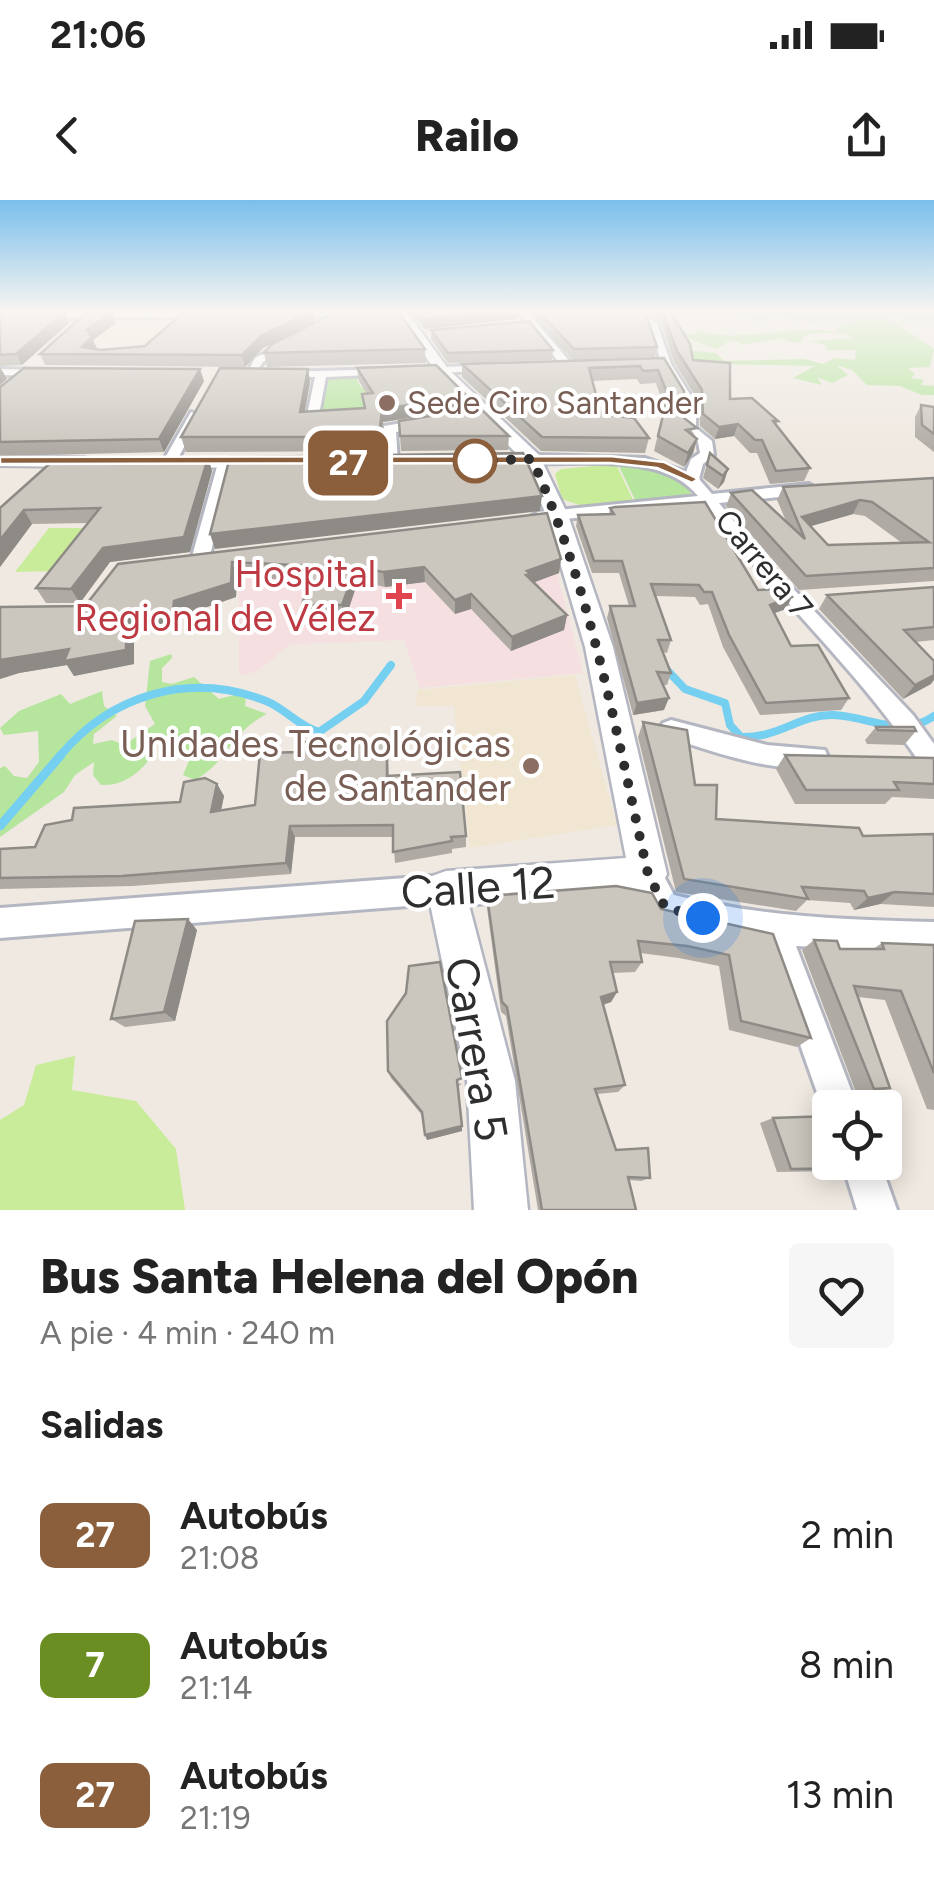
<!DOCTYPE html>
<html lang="es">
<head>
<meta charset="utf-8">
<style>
	:root { --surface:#fff; --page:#f6f6f6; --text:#222; --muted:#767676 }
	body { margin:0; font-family:Figtree,sans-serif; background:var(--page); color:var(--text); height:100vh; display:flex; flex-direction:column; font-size:38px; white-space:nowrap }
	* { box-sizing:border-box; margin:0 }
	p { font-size:32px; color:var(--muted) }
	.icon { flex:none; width:55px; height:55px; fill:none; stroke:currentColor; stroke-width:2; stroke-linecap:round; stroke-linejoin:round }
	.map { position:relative; height:1010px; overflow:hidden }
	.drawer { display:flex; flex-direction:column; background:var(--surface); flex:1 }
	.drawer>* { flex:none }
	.badge { padding:0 20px; border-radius:15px; font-size:35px; line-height:65px }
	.fabs { position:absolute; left:812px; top:890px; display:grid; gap:20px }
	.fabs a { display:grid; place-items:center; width:90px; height:90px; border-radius:10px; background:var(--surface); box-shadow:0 5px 25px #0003; font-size:50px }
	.you { position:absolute; width:50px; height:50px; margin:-25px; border:8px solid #fff; border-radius:50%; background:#1a73e8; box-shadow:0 0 0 15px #1a73e833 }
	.map>.badge { position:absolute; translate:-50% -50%; box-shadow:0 0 0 5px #fff }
	h2 { padding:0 40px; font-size:38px; line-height:90px }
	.round { display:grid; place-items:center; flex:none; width:105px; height:105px; border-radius:10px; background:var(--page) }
	.head { display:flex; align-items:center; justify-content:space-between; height:170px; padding:0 40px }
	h1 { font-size:48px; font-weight:800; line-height:75px }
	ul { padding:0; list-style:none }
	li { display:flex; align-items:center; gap:30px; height:130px; padding:0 40px }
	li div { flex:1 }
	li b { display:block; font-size:38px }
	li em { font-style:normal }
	li .badge { min-width:110px; font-weight:700; text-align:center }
	.status { display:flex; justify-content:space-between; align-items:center; height:70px; padding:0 50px; background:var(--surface); direction:ltr }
	.status svg { height:28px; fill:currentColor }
	header { display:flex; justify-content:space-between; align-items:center; height:130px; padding:0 40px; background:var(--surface); font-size:45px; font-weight:800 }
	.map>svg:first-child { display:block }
	.education { fill:#f0e6d1 }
	.medical { fill:#f5dfe0 }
	.green { fill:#b6e59e }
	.pitch { fill:#c9ec9a }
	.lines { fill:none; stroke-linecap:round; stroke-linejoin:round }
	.stream-far1 { stroke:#75cff0; stroke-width:8 }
	.stream { stroke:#75cff0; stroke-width:9 }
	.minor-casing { stroke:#b4b7c1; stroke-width:6 }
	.tertiary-casing { stroke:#b4b7c1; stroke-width:4 }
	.secondary-casing { stroke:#b4b7c1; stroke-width:5 }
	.minor { fill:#fff; fill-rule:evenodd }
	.tertiary { fill:#fff; fill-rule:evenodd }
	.secondary { fill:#fff; fill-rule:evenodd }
	.wall { fill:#afaba4; fill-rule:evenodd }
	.shaded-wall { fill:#8e8b86 }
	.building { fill:#cbc7bf; stroke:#8e8b86; stroke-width:2.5; fill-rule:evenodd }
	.line { fill:#8b5e3c; stroke:#fff; stroke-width:2.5 }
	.walk { stroke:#2e2e2e; stroke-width:10; stroke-dasharray:0 18 }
	.education-dot { fill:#8d6e63; stroke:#fff; stroke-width:4 }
	.stop-dot { fill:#fff; stroke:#8b5e3c; stroke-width:5 }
	.health-dot { fill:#e0444e; stroke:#fff; stroke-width:4 }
	.labels { text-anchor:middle; stroke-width:8; stroke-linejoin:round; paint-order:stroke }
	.far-education-label { font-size:32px; fill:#785e54; stroke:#fff; text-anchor:start }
	.far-street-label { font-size:32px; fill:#2e2e2e; stroke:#fff }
	.health-label { font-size:38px; fill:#be3a42; stroke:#fff; text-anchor:end }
	.education-label { font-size:38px; fill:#785e54; stroke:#fff; text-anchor:end }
	.near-street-label { font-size:45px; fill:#2e2e2e; stroke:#fff }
</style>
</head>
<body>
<div class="status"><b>21:06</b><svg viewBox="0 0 49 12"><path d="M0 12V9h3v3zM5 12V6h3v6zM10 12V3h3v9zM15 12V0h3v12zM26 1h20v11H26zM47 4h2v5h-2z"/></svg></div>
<header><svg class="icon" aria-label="back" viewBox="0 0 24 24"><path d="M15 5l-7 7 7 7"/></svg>Railo<svg class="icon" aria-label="share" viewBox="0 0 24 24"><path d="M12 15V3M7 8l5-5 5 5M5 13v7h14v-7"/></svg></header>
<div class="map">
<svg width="934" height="1010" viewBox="0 0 934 1010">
	<rect width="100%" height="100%" fill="#efe9e1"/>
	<g class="education">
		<polygon points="92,117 217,118 192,141 68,138"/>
		<polygon points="575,475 617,625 470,648 454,506 415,506 418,490"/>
	</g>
	<polygon class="medical" points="544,325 583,473 420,488 404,440 291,444 256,472 239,475 239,360"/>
	<g class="green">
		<path d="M728,111H766L763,113L769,115L776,111H934V121L900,123L903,118L895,115L890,119L934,149L930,167L908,168L915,174L911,178L924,180L921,185L934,186V195H922L900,186L867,185L852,170L836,165L848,175L832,183L817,177L822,185L793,178L815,166L674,163L673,157L684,150L716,153L724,161L804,159L823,164L835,158L855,160L856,150H827L825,145L809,141L854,138C839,131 820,132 804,136L801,143L785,141L787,138L737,145L742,143L731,140L716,149L676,134L692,135L700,130C730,145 799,123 835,132L841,123L866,119L812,123L798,118L796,124L779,115L761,123Z"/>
		<polygon points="375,176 357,180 361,187 392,184 400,202 362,207 362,215 317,218 326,180"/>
		<polygon points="618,264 660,269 690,289 691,296 636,302"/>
		<path d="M171,454L172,458L162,468V482L172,484L194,477L219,499L246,492L245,506L267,514C229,533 227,563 195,580L183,575L191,556C181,539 172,536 153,534L147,540L153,554C141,573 123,586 101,585L93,575L94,562L75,575L64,592L0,637V568L5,566L14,576L27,578L39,562L38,531L4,535L0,528L19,511L61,494L70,504L102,491L104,506L117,516L94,534L93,544L112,540L124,545L155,524L145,506L150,461Z"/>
	</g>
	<g class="pitch">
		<polygon points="616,264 634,302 585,307 562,299 555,274 561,269"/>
		<polygon points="49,328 89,328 55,371 15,372"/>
		<polygon points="75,856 72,890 136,901 176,949 185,1010 0,1010 0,920 24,905 36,865"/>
	</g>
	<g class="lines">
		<g class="stream-far1">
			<path d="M666,469L685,489L725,503L730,525L741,537C780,538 800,514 833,515C869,516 901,539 934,516"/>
			<path d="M59,557C111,494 190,471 266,501C286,509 298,526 319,532L364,501L391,465"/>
		</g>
		<polyline class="stream" points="0,626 61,555"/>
		<g class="minor-casing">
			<g id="minor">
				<polygon points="518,111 527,111 570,162 570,166 562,166"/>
				<path d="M628,111H639L657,123L671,164L696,204V228L712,241L714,255L703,264L699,279L712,294L809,284L817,289L809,294L719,303L765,359L913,515L934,544V568L922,566C860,472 774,394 704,304L538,322L530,317L538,312L698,296C663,252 582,265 532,263L525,259L532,255L645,258L686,272L691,259L700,253L698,242L683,229L684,204L661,164L654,136L648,125Z"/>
				<polygon points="361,112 364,117 278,116 283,113"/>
				<polygon points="0,113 206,113 211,116 0,119"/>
				<polygon points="285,142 294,144 263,162 253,177 245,177 255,158"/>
				<polygon points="492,165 496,170 420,174 414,171 420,168"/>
				<polygon points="0,169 48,170 54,173 48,176 0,175"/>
				<polygon points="388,169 392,174 326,177 319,215 313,219 307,215 315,177 280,178 274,175 280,172"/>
				<polygon points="191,212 201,215 174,266 164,266 162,263"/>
				<polygon points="426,219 431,220 431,226 396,232 398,263 386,266 384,226"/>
				<polygon points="225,259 232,263 209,360 200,365 194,364 191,360 218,263"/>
				<path d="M671,520L767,545L825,550L828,557L825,564C782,578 705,549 663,535L659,529L663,523Z"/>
				<path d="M648,661L658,665L674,695C760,717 847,720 934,722V752L796,746L858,908H830V922L827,921L764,742L698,730L655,717L634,674L638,665Z"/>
				<polygon points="446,675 456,679 460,689 456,699 446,703 0,738 0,708"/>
				<polygon points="842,962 880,962 897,1010 857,1010"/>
			</g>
		</g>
		<g class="tertiary-casing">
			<g id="tertiary">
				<polygon points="0,256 85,257 94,262 85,267 0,266"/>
				<polygon points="173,258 265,258 274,263 265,268 167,267 164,263"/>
			</g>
		</g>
		<g class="secondary-casing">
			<polygon id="secondary" points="394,111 406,111 449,170 539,255 568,315 613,447 667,674 661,686 648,692 469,705 515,881 528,1010 474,1010 467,881 427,689 432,676 446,671 626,658 585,447 546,315 524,261 439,176"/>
		</g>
		<use href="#minor" class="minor"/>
		<use href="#tertiary" class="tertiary"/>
		<use href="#secondary" class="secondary"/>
	</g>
	<g class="wall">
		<polygon points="312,111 314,122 263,148 245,167 45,165 40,154 112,112 116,123 93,140 96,149 145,146"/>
		<polygon points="409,111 519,111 518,119 424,129"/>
		<polygon points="528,111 639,111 657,147 655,157 573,160"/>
		<polygon points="645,111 670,111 693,160 730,199 778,221 776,225 810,268 804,281 770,284 757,253 750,253 734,236 715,239 700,226 699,202 674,162 661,122"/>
		<polygon points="0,112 69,123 22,165 0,166"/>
		<polygon points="431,130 553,150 552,160 448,163 431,139"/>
		<polygon points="425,149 426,163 267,167 264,153"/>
		<polygon points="664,158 684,218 697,239 693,253 684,267 654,251 664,208 656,183 640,184 637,179 592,181 601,214 649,238 645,253 541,251 462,177 462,164"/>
		<polygon points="357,168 467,209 383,222 380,251 186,252 181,237 308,169 310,182 305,211 364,208 367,194 359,181"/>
		<polygon points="204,181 164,252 0,256 0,187"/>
		<polygon points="921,205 934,207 934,252 915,237 915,217"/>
		<polygon points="399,221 509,236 508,250 401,251"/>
		<polygon points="710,253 728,269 724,282 718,289 703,278"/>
		<polygon points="208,258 212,271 190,352 110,362 80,403 46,403 36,388 89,323 32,324 0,367 0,308"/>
		<path d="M934,278V381L799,390L726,306L731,293L786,321L777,300L783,287ZM853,314L865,316L902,343L828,345L811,326Z"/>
		<polygon points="610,308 758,390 792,397 786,409 774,413 791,446 849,498 841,510 760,515 723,447 708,404 700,405 695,397 655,396 671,440 667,453 663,452 671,473 667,485 663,485 664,510 633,515 607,418 610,406 629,406 619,373 592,373 576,326 578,315 609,314"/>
		<polygon points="547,313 561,359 559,373 533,382 567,415 564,430 511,451 471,409 455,414 425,382 385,387 358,381 345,420 306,420 302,405 309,381 237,377 236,397 181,416 180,426 134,432 134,464 74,476 67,465 19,473 0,479 0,407 85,406 118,364"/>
		<polygon points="934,387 934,440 916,442 931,484 903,499 819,409 827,395"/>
		<polygon points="643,522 695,585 716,619 863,636 934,634 934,707 880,704 854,710 850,703 807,700 796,711 676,692 638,537"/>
		<polygon points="876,527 916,531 904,545 867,544 865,540"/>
		<polygon points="387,541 389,576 466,636 466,647 452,649 452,653 395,663 393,637 295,637 291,674 133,686 0,689 0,649 35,647 180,602 217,584 224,596 221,611 255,605 301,552"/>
		<polygon points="785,555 934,558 934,599 892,597 885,604 795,604 776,569"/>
		<polygon points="487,696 661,709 773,734 811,838 797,847 729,830 719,766 679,758 640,753 642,762 635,772 612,773 617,792 611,802 603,805 625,885 618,892 597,894 616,950 650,978 641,981 629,980 636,1010 538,1010 506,816 501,812 487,708"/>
		<polygon points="197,730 175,821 125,827 111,819"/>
		<polygon points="814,740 840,749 873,749 882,743 934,745 934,910 927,909 885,800 858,797 890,888 873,894 857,895 802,750"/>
		<polygon points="388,871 462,884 457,887 462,931 427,940 422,915 391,878"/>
		<polygon points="773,918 858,968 841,971 777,972 760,923"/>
	</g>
	<g class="shaded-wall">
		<polygon points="312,111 314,122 263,148 245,167 242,155 261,136"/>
		<polygon points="499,111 519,111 518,119 424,129 423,119"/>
		<polygon points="65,112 69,123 22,165 16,154"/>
		<polygon points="112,112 116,123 93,140 97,148 91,154 82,147 87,130"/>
		<polygon points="0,167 7,179 0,185"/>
		<polygon points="200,169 204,181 164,252 159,239"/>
		<polygon points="308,169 310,182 302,225 300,212"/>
		<polygon points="467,196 467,209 383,222 380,251 379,237 382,209"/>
		<polygon points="738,224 734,236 715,239 719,227"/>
		<polygon points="697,239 693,253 684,267 688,253"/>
		<polygon points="208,258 212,271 190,352 110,362 80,403 71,389 103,348"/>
		<polygon points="728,269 724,282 718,289 723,276"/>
		<polygon points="542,296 540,311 215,349 210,334"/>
		<polygon points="860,300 853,314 801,329 802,317"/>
		<polygon points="24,310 32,324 0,367 0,340"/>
		<polygon points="561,359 559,373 530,384 525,390 527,371"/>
		<polygon points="232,362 237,377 236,397 181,416 180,426 134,432 134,464 74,476 67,465 19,473 0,479 0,460 69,449 126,417 174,401"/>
		<polygon points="356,367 358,381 345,420 342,405"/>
		<polygon points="424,367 425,382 385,387 383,372"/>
		<polygon points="471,394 471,409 455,414 455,400"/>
		<polygon points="792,397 786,409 764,417 770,405"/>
		<polygon points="567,415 564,430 511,451 512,437"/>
		<polygon points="934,475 934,480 931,484 903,499 915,485"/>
		<polygon points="669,498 664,510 633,515 637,503"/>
		<polygon points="217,584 224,596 218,624 211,612"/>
		<polygon points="290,626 295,637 291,674 286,663"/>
		<polygon points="895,692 880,704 854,710 868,698"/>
		<polygon points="188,719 197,730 175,821 164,812"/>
		<polygon points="617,792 611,802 595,807 601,797"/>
		<polygon points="462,926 462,931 427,940 425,935"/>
	</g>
	<g class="building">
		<polygon points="312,111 261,136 242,155 40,154 87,112 112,112 87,130 92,137 82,147 101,150 145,146 184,112"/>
		<polygon points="339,111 398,111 425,149 264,153 272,144"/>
		<polygon points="417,111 498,111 423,119"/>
		<polygon points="538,111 639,111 647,117 657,147 574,149"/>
		<polygon points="662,111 670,111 690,144 693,160 730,163 730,199 752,198 778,221 773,221 810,268 776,271 762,240 755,240 738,224 719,227 703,214 702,190 677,151"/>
		<polygon points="0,112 65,112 16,154 0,155"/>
		<polygon points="529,121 553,150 448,153 431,130"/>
		<polygon points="664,158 684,191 684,218 697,228 686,230 697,239 688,253 658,236 668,195 658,170 643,171 640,166 589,168 601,214 634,218 649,238 542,237 462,164"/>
		<polygon points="436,165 467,196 382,209 379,237 181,237 220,168 308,169 300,212 365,208 362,194 373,193 357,168"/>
		<polygon points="24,168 200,169 159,239 0,242 0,187"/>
		<polygon points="921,205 934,207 934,234 922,225"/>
		<polygon points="480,208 509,236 400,236 399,221"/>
		<polygon points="523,253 542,296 210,334 230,257"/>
		<polygon points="710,253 728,269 723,276 707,265"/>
		<polygon points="57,257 208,258 184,337 103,348 71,389 36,388 100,308 24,310 0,340 0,308"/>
		<path d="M934,278V368L806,376L731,293L752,290L805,339L783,287ZM860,300L872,302L929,342L828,345L802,317Z"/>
		<polygon points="705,302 758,390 785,389 792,397 770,405 791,446 818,445 849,498 766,503 729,435 712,392 704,392 699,385 651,384 671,440 658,440 671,473 657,472 669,498 637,503 610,406 635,406 622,361 594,361 578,315 614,314 610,308 615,307"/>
		<polygon points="547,313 561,359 527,371 531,374 526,375 567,415 512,437 471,394 455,400 424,367 383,372 356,367 342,405 302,405 313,366 232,362 231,383 174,401 173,411 126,417 126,450 64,461 69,449 0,460 0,407 85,406 118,364"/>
		<polygon points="934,387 934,427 904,430 934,461 934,475 915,485 827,395"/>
		<polygon points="643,522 687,530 695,585 717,585 716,619 859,628 863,636 934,634 934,694 895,692 868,698 864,691 802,687 808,699 684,679"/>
		<polygon points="876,527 914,527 916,531 878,530"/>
		<polygon points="387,541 387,576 460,572 466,636 451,637 452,641 393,652 393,625 290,626 286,663 122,676 0,678 0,649 35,647 45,625 72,620 74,608 180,602 184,582 205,578 217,584 211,612 255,605 260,553 301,552 301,542"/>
		<polygon points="785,555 934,558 934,584 894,582 899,590 806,590"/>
		<polygon points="616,686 652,693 661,709 773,734 811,838 741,821 729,755 687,746 638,741 642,762 610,762 617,792 601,797 625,885 595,889 616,950 648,948 650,978 628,977 636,1010 542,1010 507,807 502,802 487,696"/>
		<polygon points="188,719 164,812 111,819 135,721"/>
		<polygon points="814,740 837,741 840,749 884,749 882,743 934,745 934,873 901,791 854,786 890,888 874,889"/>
		<polygon points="440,762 462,878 457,880 462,926 425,935 422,912 388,871 387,821 406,793 409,766"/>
		<polygon points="830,916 830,962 858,962 858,968 791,969 773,918"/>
	</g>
	<linearGradient id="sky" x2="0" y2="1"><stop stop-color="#7abfeb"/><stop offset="0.44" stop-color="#f8f5f2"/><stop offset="1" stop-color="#f8f5f2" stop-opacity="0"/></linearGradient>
	<rect width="934" height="252" fill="url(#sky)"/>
	<polygon class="line" points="610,256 664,262 698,279 692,283 657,268 610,263 0,264 0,257"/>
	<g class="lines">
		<path class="walk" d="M475,261H466L532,259C592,392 616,533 648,674L665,707L703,718"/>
	</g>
	<g class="education-dot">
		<circle cx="387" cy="203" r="10"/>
		<circle cx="531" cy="566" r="10"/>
	</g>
	<circle class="stop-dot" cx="475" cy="261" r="20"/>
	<path class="health-dot" d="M394 381h10v10h10v10h-10v10h-10v-10h-10v-10h10z"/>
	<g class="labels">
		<g class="far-education-label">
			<text x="407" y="214">Sede Ciro Santander</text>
		</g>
		<g class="far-street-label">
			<text transform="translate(764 364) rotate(50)" y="11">Carrera 7</text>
		</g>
		<g class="health-label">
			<text x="376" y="387">Hospital<tspan x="376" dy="44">Regional de Vélez</tspan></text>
		</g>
		<g class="education-label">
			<text x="511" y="557">Unidades Tecnológicas<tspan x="511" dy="44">de Santander</tspan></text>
		</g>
		<g class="near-street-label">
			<text transform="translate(478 687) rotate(-4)" y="16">Calle 12</text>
			<text transform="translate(477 849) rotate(80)" y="16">Carrera 5</text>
		</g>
	</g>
</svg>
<div class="fabs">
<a><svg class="icon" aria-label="locate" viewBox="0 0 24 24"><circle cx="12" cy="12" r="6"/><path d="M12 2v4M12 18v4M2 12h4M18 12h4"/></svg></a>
</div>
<div class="you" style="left:703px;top:718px"></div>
<b class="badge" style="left:348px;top:263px;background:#8b5e3c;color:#fff">27</b>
</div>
<section class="drawer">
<div class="head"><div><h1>Bus Santa Helena del Opón</h1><p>A pie · 4 min · 240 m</p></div><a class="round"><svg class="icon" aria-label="heart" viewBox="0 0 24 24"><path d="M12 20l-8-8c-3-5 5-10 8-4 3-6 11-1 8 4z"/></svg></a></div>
<h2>Salidas</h2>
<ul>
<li><span class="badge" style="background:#8b5e3c;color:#fff">27</span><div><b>Autobús</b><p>21:08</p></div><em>2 min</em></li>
<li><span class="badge" style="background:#6b8e23;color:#fff">7</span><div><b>Autobús</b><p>21:14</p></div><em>8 min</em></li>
<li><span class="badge" style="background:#8b5e3c;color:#fff">27</span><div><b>Autobús</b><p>21:19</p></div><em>13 min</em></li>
</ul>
</section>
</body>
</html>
